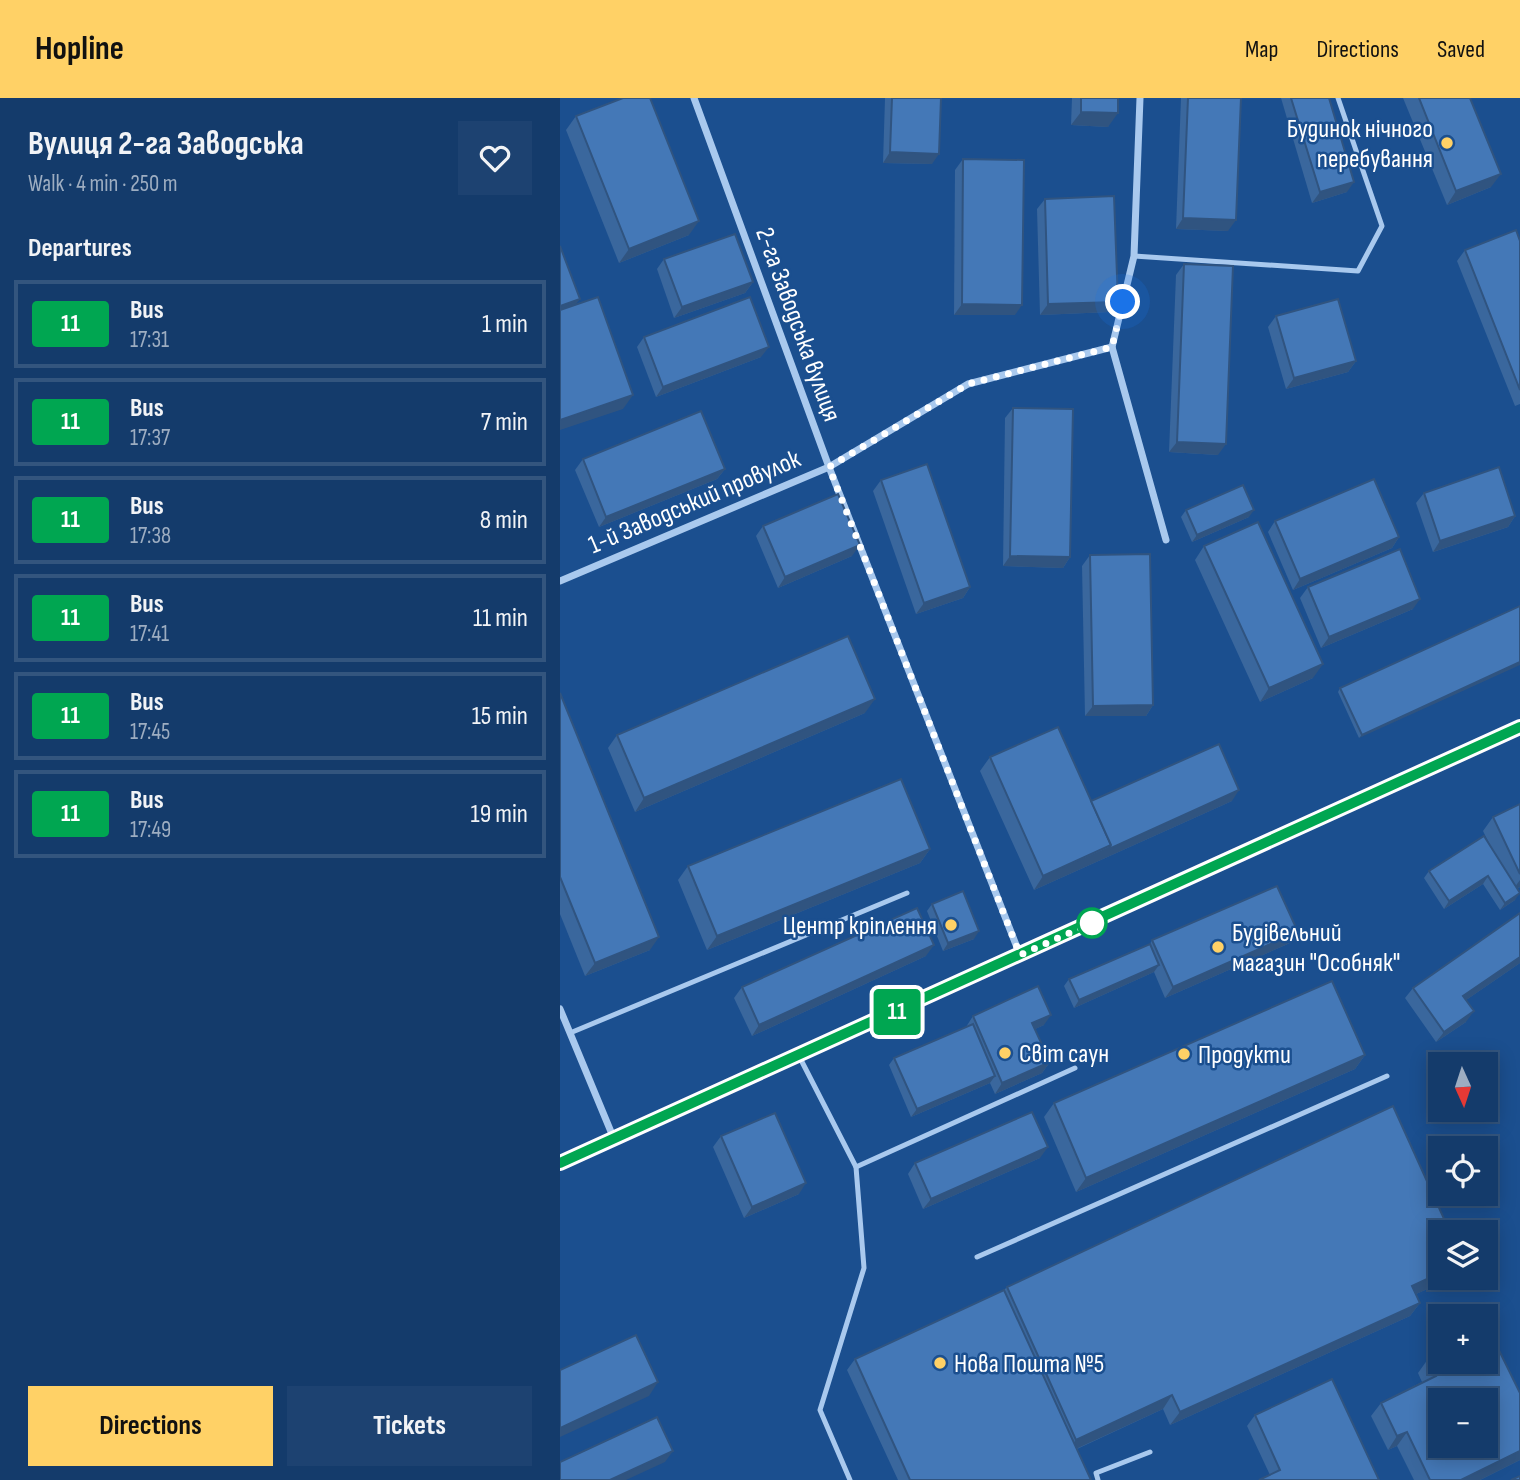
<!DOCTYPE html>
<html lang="en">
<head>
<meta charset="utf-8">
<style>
	:root { --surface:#143b6b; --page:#1d4271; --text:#f1f3f6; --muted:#9dadc1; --line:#33557e; --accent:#ffd166 }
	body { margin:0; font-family:"Sofia Sans Condensed",sans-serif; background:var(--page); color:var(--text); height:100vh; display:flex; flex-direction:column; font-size:26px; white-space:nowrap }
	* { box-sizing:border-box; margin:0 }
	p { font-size:23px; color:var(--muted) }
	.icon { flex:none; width:38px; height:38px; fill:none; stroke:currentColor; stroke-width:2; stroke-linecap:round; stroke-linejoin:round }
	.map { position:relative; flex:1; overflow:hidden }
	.sheet { display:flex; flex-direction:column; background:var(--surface); width:560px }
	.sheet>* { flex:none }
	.badge { padding:0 14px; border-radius:5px; font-size:24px; line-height:46px }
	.needle { width:46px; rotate:177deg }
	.controls { position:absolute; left:868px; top:954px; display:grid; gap:14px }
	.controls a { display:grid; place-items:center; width:70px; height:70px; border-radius:0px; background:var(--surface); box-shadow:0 4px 18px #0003,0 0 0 2px var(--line); font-size:35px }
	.you { position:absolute; width:35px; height:35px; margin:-18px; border:5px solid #fff; border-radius:50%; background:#1a73e8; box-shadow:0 0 0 10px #1a73e833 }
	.map>.badge { position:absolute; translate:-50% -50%; box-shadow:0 0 0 4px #fff }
	h2 { padding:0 28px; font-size:26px; line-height:63px }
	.round { display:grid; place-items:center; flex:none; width:74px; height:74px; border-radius:0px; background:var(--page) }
	.headline { display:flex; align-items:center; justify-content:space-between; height:119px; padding:0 28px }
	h1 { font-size:33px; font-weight:700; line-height:52px }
	.primary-button { display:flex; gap:14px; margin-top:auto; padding:14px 28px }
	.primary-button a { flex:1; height:80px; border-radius:0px; background:var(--accent); color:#111; font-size:28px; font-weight:700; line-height:80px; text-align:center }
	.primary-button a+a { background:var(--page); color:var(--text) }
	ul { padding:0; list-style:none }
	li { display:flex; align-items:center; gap:21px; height:88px; margin:0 14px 10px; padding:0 14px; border:4px solid var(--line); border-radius:0px }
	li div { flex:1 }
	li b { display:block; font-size:26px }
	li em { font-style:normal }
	li .badge { min-width:77px; font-weight:700; text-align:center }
	header { display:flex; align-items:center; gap:42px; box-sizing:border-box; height:98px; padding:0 35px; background:var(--accent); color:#111 }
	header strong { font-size:33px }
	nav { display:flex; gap:38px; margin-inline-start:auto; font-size:24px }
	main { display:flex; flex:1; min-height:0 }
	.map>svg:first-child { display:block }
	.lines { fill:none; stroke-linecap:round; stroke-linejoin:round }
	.service { stroke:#a9c9ee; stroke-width:5 }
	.minor { stroke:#a9c9ee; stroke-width:7 }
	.tertiary { stroke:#a9c9ee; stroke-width:12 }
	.wall { fill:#3a679d }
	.shaded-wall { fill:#305480 }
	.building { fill:#4478b7; stroke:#305480; stroke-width:2; fill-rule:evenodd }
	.line-casing { stroke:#fff; stroke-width:16 }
	.line { stroke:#00a651; stroke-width:10 }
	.walk { stroke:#fff; stroke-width:7; stroke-dasharray:0 12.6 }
	.poi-dot { fill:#ffd166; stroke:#1b4f8f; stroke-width:2.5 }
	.stop-dot { fill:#fff; stroke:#00a651; stroke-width:3.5 }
	.labels { text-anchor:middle; stroke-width:5; stroke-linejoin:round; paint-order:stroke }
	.poi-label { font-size:26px; fill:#fff; stroke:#1b4f8f; text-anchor:start }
	.street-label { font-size:26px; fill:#fff; stroke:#1b4f8f }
</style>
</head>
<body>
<header>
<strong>Hopline</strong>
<nav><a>Map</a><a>Directions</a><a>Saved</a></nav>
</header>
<main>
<section class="sheet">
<div class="headline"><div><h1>Вулиця 2-га Заводська</h1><p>Walk · 4 min · 250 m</p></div><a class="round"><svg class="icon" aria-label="heart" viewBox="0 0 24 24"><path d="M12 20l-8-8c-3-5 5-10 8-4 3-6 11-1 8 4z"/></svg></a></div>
<h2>Departures</h2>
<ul>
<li><span class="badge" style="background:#00a651;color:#fff">11</span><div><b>Bus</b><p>17:31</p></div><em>1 min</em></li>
<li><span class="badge" style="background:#00a651;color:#fff">11</span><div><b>Bus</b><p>17:37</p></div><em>7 min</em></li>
<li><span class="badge" style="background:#00a651;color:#fff">11</span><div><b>Bus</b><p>17:38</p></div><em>8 min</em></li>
<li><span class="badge" style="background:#00a651;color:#fff">11</span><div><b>Bus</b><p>17:41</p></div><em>11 min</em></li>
<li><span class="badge" style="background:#00a651;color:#fff">11</span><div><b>Bus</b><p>17:45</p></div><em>15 min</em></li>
<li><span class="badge" style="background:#00a651;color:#fff">11</span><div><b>Bus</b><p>17:49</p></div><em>19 min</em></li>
</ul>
<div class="primary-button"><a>Directions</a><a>Tickets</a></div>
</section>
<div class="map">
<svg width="960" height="1382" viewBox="0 0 960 1382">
	<rect width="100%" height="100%" fill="#1b4f8f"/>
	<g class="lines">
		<g class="service">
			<polyline points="574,158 798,173 822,128 778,0"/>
			<polyline points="10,935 347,795"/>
			<polyline points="239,958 296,1069 304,1170 260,1312 290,1382"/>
			<polyline points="296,1069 515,970"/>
			<polyline points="417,1159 827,978"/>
			<polyline points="538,1382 536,1375 590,1354"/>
		</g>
		<g class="minor">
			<polyline points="134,0 269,369 460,857"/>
			<polyline points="580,0 574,158 552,249 606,442"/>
			<polyline points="0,483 269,369 408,286 552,249"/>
			<polyline points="0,911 54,1041"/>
		</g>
		<polyline class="tertiary" points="0,1065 960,629"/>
	</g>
	<g class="wall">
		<polygon points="325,0 381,0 372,66 323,65"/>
		<polygon points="512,0 558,0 548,29 511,27"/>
		<polygon points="621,0 681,0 668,133 616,131"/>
		<polygon points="721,0 769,0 787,94 752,105"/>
		<polygon points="843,0 910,0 931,89 887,107"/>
		<polygon points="16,18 129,137 59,165 6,32"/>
		<polygon points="403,61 455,217 394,217 395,72"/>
		<polygon points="485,101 550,214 480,217 477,111"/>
		<polygon points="960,143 960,306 955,308 897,163 905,152"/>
		<polygon points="104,161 193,184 185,195 114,220 97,171"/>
		<polygon points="624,166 658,357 609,354 616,177"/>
		<polygon points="716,218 796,263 788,274 726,291 708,229"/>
		<polygon points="84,239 201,259 96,299 77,249"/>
		<polygon points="453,310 510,459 503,470 443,468 445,320"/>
		<polygon points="23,361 165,371 157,381 39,429 15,372"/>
		<polygon points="321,382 410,489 403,500 356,516 313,393"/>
		<polygon points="864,395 955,418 948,429 873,454 856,405"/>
		<polygon points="626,412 689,419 632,444 621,419"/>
		<polygon points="715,423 839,439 832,450 733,492 708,434"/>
		<polygon points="203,428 292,458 218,490 196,438"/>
		<polygon points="644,448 753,580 700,604 635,462"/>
		<polygon points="530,457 593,607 586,618 525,618 522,468"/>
		<polygon points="748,489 853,511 761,550 740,500"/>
		<polygon points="960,508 799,640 778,594 780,590"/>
		<polygon points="0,595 90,852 25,878 0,816"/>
		<polygon points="305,615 75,714 48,650 57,637"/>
		<polygon points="430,659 531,703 672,703 474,792 420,673"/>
		<polygon points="960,706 960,789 957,791 955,802 940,812 923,786 884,811 864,780 869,773 930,747 923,733 933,719"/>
		<polygon points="370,751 360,765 147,852 118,782 128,768"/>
		<polygon points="372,806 414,841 383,853 367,813"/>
		<polygon points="738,834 730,845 605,900 594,874 514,910 504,888 509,881 590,846 592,842"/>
		<polygon points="366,858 192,938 174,900 182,889"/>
		<polygon points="960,865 906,902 906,924 876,944 845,900 853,890"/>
		<polygon points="413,918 484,927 475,931 490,964 482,975 435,996 430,985 351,1019 329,967 334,960 406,929"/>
		<polygon points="805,957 795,971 516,1094 484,1019 494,1005"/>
		<polygon points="161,1038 239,1096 184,1120 153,1049"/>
		<polygon points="480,1060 363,1111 348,1076 355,1065"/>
		<polygon points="892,1180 856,1196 860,1205 850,1218 610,1327 603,1311 517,1351 531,1382 338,1382 287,1272 295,1261 444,1192 447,1189"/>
		<polygon points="868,1261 960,1295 960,1362 920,1382 854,1382 837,1348 828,1352 811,1318 821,1305 862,1284 858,1275"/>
		<polygon points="695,1317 819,1382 710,1377 687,1328"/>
	</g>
	<g class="shaded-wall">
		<polygon points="521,14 558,15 548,29 511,27"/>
		<polygon points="330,54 379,56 372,66 323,65"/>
		<polygon points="941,76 931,89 887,107 896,93"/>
		<polygon points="794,84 787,94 752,105 760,94"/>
		<polygon points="623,120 676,122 668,133 616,131"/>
		<polygon points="139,123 129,137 59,165 69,151"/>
		<polygon points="193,184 185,195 114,220 122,209"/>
		<polygon points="20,201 10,214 0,218 0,208"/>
		<polygon points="558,204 550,214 480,217 488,206"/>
		<polygon points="402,206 462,207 455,217 394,217"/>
		<polygon points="209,249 201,259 96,299 103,289"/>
		<polygon points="796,263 788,274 726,291 734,280"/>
		<polygon points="73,297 63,311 0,332 0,322"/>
		<polygon points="617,344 666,346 658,357 609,354"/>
		<polygon points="165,371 157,381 39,429 46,419"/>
		<polygon points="694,412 689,419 632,444 637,437"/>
		<polygon points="955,418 948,429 873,454 880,443"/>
		<polygon points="839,439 832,450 733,492 740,481"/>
		<polygon points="300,447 292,458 218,490 225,479"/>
		<polygon points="450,458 510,459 503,470 443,468"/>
		<polygon points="410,489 403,500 356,516 364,505"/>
		<polygon points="860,501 853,511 761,550 769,539"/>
		<polygon points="960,564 960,567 799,640 802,637"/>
		<polygon points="763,566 753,580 700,604 709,590"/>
		<polygon points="315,601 305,615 75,714 84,700"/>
		<polygon points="593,607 586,618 525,618 533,608"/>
		<polygon points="679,692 672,703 474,792 483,778"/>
		<polygon points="370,751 360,765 147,852 157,838"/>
		<polygon points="928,778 923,786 884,811 889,803"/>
		<polygon points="960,782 960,789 952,793"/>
		<polygon points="960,795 955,802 940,812 945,805"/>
		<polygon points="419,833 414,841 383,853 388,845"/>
		<polygon points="738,834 730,845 605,900 613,889"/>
		<polygon points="99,839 90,852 25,878 35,865"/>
		<polygon points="374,847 366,858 192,938 199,927"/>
		<polygon points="960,859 960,865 896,909 903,898"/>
		<polygon points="599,867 594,874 514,910 519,902"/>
		<polygon points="914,913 906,924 876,944 884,934"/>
		<polygon points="491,917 484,927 465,936 472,925"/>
		<polygon points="805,957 795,971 516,1094 526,1080"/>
		<polygon points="490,964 482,975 435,996 442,985"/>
		<polygon points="435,978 430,985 351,1019 357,1011"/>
		<polygon points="488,1049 480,1060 363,1111 371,1101"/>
		<polygon points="246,1085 239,1096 184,1120 192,1109"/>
		<polygon points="880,1175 880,1180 892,1180 843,1202 852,1188"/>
		<polygon points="860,1205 850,1218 610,1327 620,1314"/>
		<polygon points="98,1284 89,1298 0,1339 0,1330"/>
		<polygon points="612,1297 603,1311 507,1355 516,1342"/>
		<polygon points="847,1334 837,1348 828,1352 837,1338"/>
		<polygon points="113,1353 105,1364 66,1382 50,1382"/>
		<polygon points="960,1353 960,1362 920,1382 901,1382"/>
	</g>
	<g class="building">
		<polygon points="63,0 90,0 139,123 69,151 16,18"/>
		<polygon points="332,0 381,0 379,56 330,54"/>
		<polygon points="521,0 558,0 558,15 521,14"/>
		<polygon points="628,0 681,0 676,122 623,120"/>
		<polygon points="731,0 769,0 794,84 760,94"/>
		<polygon points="859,0 910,0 941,76 896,93"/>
		<polygon points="403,61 464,62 462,207 402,206"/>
		<polygon points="554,98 558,204 488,206 485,101"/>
		<polygon points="956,132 960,143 960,292 905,152"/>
		<polygon points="175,136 193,184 122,209 104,161"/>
		<polygon points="0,148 20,201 0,208"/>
		<polygon points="624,166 673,168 666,346 617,344"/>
		<polygon points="38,199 73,297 0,322 0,212"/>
		<polygon points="190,199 209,249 103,289 84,239"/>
		<polygon points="778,201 796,263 734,280 716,218"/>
		<polygon points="453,310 513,311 510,459 450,458"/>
		<polygon points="141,313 165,371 46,419 23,361"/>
		<polygon points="367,366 410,489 364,505 321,382"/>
		<polygon points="939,369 955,418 880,443 864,395"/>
		<polygon points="814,381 839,439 740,481 715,423"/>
		<polygon points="683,387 694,412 637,437 626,412"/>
		<polygon points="278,396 300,447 225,479 203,428"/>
		<polygon points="698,424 763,566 709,590 644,448"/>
		<polygon points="840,451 860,501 769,539 748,489"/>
		<polygon points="590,456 593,607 533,608 530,457"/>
		<polygon points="960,508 960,564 802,637 780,590"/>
		<polygon points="288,538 315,601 84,700 57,637"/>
		<polygon points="0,595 99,839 35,865 0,779"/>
		<polygon points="498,629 551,747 483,778 430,659"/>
		<polygon points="659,646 679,692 549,751 551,747 531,703"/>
		<polygon points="341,681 370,751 157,838 128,768"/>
		<polygon points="960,706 960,776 933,719"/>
		<polygon points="924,738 960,795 945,805 928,778 889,803 869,773"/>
		<polygon points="717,788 738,834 613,889 592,842"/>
		<polygon points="403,793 419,833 388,845 372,806"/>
		<polygon points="357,810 374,847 199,927 182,889"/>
		<polygon points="960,815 960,859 903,898 914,913 884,934 853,890"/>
		<polygon points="590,846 599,867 519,902 509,881"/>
		<polygon points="772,883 805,957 526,1080 494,1005"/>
		<polygon points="478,888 491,917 472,925 490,964 442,985 413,918"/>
		<polygon points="413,926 435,978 357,1011 334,960"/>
		<polygon points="833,1008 890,1134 880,1134 880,1175 852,1188 860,1205 620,1314 612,1297 516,1342 447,1189"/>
		<polygon points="472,1014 488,1049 371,1101 355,1065"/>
		<polygon points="215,1015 246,1085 192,1109 161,1038"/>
		<polygon points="444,1192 531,1382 350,1382 295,1261"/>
		<path d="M929,1232L960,1295V1353L901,1382H870L847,1334L837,1338L821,1305L876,1278L868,1261L880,1255V1264H926V1233ZM880,1302H926V1348H880Z"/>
		<polygon points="76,1237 98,1284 0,1330 0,1272"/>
		<polygon points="772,1281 819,1382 699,1382 720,1372 695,1317"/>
		<polygon points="97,1319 113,1353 50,1382 0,1382 0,1364"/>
		<polygon points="960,1378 960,1382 951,1382"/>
	</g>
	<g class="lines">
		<g class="line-casing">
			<polyline id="line" points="0,1065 960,629"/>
		</g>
		<use href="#line" class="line"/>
		<polyline class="walk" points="532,825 460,857 269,369 408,286 552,249 563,204"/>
	</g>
	<g class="poi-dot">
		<circle cx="887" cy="45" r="7"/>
		<circle cx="391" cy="827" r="7"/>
		<circle cx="658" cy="849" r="7"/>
		<circle cx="445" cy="955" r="7"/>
		<circle cx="624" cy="956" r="7"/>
		<circle cx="380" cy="1265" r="7"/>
	</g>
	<circle class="stop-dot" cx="532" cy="825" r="14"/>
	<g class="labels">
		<g class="poi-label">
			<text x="873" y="39" text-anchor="end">Будинок нічного<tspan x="873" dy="30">перебування</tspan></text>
			<text x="377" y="836" text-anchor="end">Центр кріплення</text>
			<text x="672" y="843">Будівельний<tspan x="672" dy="30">магазин "Особняк"</tspan></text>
			<text x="459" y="964">Світ саун</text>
			<text x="638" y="965">Продукти</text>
			<text x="394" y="1274">Нова Пошта №5</text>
		</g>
		<g class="street-label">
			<text transform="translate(239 226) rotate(70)" y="9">2-га Заводська вулиця</text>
			<text transform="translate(134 403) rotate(-23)" y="9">1-й Заводський провулок</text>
		</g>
	</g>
</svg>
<div class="controls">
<a><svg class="needle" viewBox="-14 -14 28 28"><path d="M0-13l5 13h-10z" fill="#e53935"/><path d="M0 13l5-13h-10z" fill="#9dadc1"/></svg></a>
<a><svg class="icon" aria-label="locate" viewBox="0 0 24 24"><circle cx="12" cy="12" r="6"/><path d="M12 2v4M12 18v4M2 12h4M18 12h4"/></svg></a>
<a><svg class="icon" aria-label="layers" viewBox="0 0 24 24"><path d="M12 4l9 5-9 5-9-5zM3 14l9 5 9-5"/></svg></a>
<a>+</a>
<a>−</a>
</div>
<div class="you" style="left:563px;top:204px"></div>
<b class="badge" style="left:337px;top:914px;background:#00a651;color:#fff">11</b>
</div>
</main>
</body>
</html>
